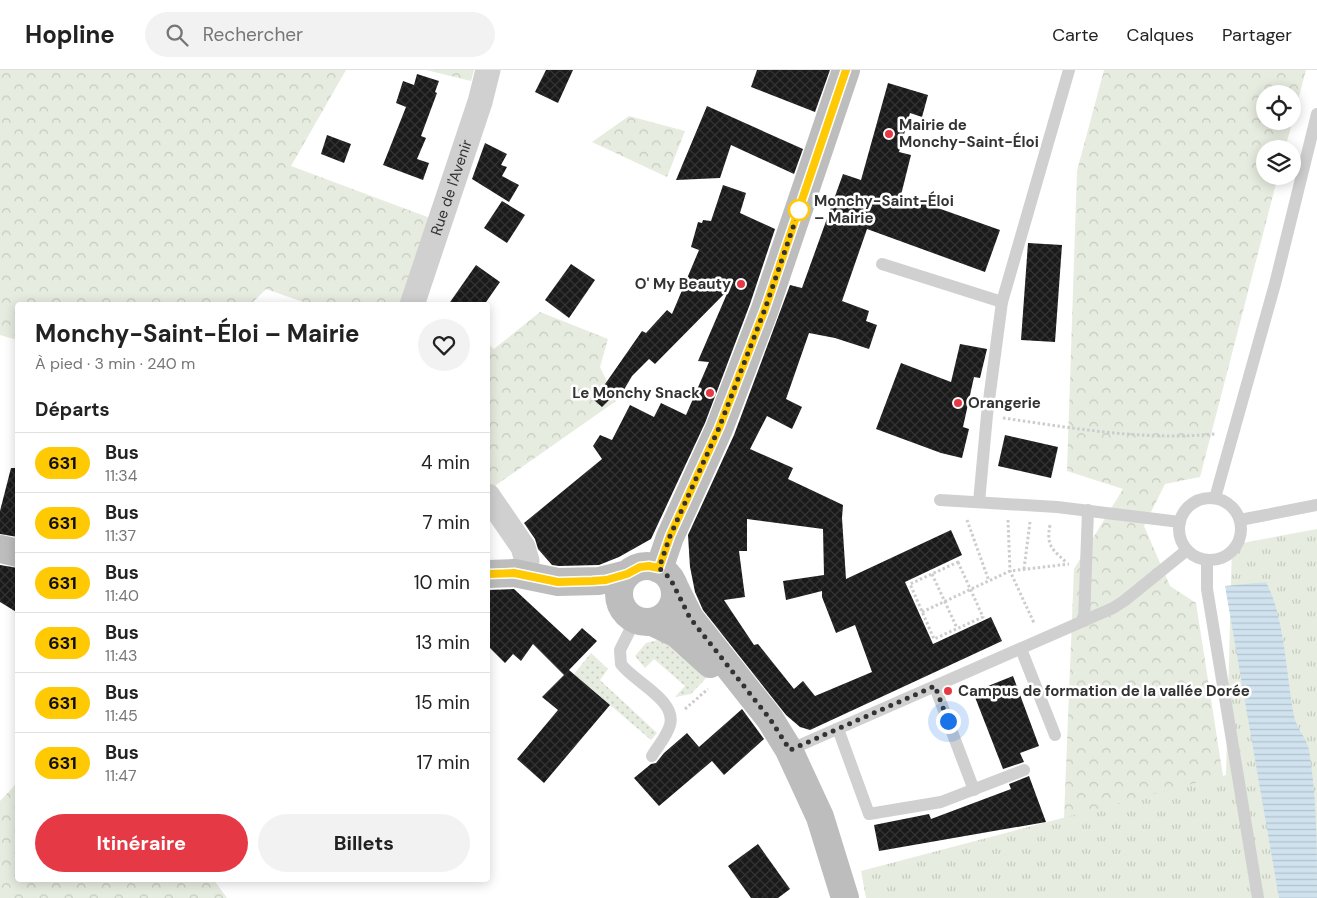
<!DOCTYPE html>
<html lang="fr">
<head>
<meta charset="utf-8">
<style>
	:root { --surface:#fff; --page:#f2f2f2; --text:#222; --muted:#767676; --line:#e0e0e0; --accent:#e63946 }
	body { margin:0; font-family:"DM Sans",sans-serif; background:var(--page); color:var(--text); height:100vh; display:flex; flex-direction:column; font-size:19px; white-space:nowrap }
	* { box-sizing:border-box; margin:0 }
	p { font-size:16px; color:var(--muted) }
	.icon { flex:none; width:28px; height:28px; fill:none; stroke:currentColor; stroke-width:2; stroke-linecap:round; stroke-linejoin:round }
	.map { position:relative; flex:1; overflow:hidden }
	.sheet { position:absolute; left:15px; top:232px; width:475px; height:580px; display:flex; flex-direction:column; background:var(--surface); border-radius:5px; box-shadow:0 2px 12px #0003 }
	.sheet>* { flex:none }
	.badge { padding:0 10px; border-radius:16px; font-size:18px; line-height:32px }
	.controls { position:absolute; left:1256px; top:15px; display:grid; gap:10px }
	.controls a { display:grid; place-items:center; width:45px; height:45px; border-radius:50%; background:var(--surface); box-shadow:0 2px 12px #0003; font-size:25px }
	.you { position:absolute; width:25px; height:25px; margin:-12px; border:4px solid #fff; border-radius:50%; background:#1a73e8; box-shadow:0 0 0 8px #1a73e833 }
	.map>.badge { position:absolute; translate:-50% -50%; box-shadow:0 0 0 2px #fff }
	h2 { padding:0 20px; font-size:19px; line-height:45px }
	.round { display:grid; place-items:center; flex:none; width:52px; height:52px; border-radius:26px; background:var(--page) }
	.headline { display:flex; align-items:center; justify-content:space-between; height:85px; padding:0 20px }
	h1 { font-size:24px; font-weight:700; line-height:38px }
	.action { display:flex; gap:10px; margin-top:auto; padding:10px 20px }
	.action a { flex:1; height:58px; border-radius:30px; background:var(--accent); color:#fff; font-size:20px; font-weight:700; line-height:58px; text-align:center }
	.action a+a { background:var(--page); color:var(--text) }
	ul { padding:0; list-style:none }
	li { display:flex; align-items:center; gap:15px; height:60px; padding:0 20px; border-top:1px solid var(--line) }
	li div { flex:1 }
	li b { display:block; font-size:19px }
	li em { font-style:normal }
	li .badge { min-width:55px; font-weight:700; text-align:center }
	header { display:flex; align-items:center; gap:30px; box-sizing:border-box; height:70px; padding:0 25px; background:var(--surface); border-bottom:1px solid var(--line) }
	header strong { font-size:24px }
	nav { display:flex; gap:28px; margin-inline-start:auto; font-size:18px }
	.search { width:350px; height:45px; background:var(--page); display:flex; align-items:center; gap:12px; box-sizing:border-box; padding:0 18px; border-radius:28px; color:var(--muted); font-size:19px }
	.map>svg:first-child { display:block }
	.grass { fill:url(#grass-dots) }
	.forest { fill:url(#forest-crowns); fill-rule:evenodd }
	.park { fill:url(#park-tufts) }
	.water { fill:url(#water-rules) }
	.building { fill:url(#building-cross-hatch); fill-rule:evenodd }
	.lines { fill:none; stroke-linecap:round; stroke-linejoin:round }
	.path { stroke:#cdcdcd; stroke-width:3; stroke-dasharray:2.5 2.5; stroke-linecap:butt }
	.lane { stroke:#d0d0d0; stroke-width:12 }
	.street { stroke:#d0d0d0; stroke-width:25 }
	.secondary { stroke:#bdbdbd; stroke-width:28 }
	.line-casing { stroke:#fff; stroke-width:11 }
	.line { stroke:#ffc904; stroke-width:8 }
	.walk { stroke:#333; stroke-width:5; stroke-dasharray:0 9 }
	.poi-dot { fill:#e63946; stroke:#fff; stroke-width:2 }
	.stop-dot { fill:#fff; stroke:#ffc904; stroke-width:2.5 }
	.labels { text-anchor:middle; stroke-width:5; stroke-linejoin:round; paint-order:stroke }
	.poi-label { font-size:15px; font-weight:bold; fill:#333; stroke:#fff; text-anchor:start }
	.street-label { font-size:15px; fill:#333; stroke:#fff }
	.stop-label { font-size:15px; font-weight:bold; fill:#333; stroke:#fff; text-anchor:start }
</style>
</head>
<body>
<header>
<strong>Hopline</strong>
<div class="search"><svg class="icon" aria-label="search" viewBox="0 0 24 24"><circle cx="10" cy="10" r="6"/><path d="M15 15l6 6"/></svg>Rechercher</div>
<nav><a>Carte</a><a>Calques</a><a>Partager</a></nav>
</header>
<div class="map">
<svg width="1317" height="828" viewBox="0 0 1317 828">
	<defs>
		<pattern id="grass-dots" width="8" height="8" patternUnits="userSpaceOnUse" patternTransform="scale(1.25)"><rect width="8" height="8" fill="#e6ecdf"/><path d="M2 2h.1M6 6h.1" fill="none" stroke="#c6cbc0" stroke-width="1.8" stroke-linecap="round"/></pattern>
		<pattern id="forest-crowns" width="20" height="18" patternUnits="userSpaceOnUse" patternTransform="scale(1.25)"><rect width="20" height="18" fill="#e6ecdf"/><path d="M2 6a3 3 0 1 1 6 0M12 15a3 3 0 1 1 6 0" fill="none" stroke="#c6cbc0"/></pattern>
		<pattern id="park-tufts" width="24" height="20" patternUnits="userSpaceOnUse" patternTransform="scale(1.25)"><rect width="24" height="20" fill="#e6ecdf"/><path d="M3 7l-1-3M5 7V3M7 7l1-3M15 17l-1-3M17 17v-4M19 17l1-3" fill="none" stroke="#c6cbc0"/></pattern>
		<pattern id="water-rules" width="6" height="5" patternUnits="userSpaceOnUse" patternTransform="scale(1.25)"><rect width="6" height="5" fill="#cfe2ee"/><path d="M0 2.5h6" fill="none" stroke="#b2c2cd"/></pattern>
		<pattern id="building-cross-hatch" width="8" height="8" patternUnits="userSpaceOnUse" patternTransform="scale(1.25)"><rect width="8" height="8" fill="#1a1a1a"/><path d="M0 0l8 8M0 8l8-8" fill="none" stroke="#333"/></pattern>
	</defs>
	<rect width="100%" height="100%" fill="#fff"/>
	<g class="grass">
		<polygon points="658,570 674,576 707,607 691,624 675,627 685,616 654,589 645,598 635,586 646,573"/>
		<polygon points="591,583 608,599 600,610 657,663 651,670 574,604"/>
	</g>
	<g class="forest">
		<polygon points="0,0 346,0 291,96 430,148 401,235 312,235 266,219 250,235 18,235 17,270 0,265"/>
		<polygon points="426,0 474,0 471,11"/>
		<path d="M1104,0H1306L1285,79H1265V106H1278L1200,407L1165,414L1144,456L1170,516L1196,533L1242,828H991L1064,748L1074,499L1123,419L1067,401L1077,101ZM1265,24H1292V51H1265Z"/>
		<polygon points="629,46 685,61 667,107 592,72"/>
		<polygon points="540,242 608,269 600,297 616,331 489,420 488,274 494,279"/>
		<polygon points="17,713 18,810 214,810 227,828 0,828 0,731"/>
	</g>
	<polygon class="park" points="1317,459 1317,828 866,828 861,801 1226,705 1232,475"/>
	<path class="water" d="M1266,512C1285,548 1286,605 1294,646C1296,658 1307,668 1309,680C1317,729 1317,778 1317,828H1279L1225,516Z"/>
	<g class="building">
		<polygon points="546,0 573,0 558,33 535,22"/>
		<polygon points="757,0 830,0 815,42 751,17"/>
		<polygon points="417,4 439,11 435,22 437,23 421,66 426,68 417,89 429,93 423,110 383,95 406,37 396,33 403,11 414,15"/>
		<path d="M888,13L928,25L922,47L910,43L899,82L911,85L901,125L1000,160L985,202L867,159L842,231L869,241L866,251L877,255L869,279L835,268L809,263L786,329L802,337L792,359L767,346L750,379L793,398L788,409L843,435L842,448L846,509L951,460L962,485L905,512L933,574L991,547L1002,571L810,660L800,657L786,645L703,540L695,522L690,497L688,465L734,365L790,215L802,218L843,104L861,110ZM747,449L823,459L824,505L783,511L786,530L822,521V527L836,563L855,555L872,602L815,626L803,611L794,619L758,574L754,575L724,530L745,527L739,481H747Z"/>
		<polygon points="707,36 803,79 794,104 731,75 720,108 676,110"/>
		<polygon points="327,65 351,74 344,93 321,84"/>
		<polygon points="485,73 507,84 501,95 507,97 502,106 519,115 509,132 472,109"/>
		<polygon points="723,115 746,123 740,143 775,159 750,234 705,353 651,469 619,487 599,495 559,496 552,495 538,479 535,469 524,453 602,389 593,376 600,365 612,370 630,335 654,347 661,333 686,345 709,292 698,291 729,219 655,294 649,289 632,306 618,330 612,327 602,337 594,330 642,261 646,263 667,240 672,244 699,180 691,177 698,152 702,153 703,150 711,151"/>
		<polygon points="502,131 525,145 507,173 484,158"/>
		<polygon points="1028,173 1062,175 1055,272 1021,270"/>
		<polygon points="571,194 595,210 569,248 545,230"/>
		<polygon points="476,195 500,212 484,235 448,235"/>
		<polygon points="960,274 987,279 980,308 974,307 963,357 969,359 962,388 941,383 876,359 901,293 951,312"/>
		<polygon points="1005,365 1058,377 1051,408 998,396"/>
		<polygon points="11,398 18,398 18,467 0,464 0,441"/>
		<polygon points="0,495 18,498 18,543 0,532"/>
		<polygon points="488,520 514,519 570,571 582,558 597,571 569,600 610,635 544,713 517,689 558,640 542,627 564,605 533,574 521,591 513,584 505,593 488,576"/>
		<polygon points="1013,606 1039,676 1020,683 1024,692 1003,699 973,622"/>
		<polygon points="742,639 764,669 724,705 712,691 659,736 634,708 651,694 656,693 664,683 687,663 699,677"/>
		<polygon points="1029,706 1046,752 879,781 874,755 929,744 931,749 1011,719 1009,714"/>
		<polygon points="758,774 790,819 778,828 751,828 728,796"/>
	</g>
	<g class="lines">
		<g class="path">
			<path d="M1003,348C1073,358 1143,371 1215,364"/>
			<polyline points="967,450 989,511"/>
			<polyline points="1008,450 1010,501 1034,553"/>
			<path d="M1050,455C1046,476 1052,479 1067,493"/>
			<polygon points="958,492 983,547 934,569 910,514"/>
			<polyline points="1024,499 1030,452"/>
			<polyline points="932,504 957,558"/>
			<polyline points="922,542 1010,501 1069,494"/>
			<polyline points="685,639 708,619"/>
		</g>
		<g class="lane">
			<polyline points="882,194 1002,232 987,345 979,432"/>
			<polyline points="1002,232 1069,0"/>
			<circle cx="1210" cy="459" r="31"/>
			<polyline points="1215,428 1275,214 1317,44"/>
			<polyline points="940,430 1057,437 1180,452"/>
			<polyline points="1240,450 1317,435"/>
			<polyline points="1207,490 1207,519 1258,828"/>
			<path d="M635,550L620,580L621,594C634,612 677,630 670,655C667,666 658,676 652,686"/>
			<polyline points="1084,551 1088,440"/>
			<polyline points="1021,579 1055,665"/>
			<polyline points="935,617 974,720"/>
			<polyline points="838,659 869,744 941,732 1024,700"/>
			<polyline points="789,680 1113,538 1124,531 1187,480"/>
		</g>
		<g class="street">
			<path id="s1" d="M412,235L480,32L488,0"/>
			<polyline points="488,426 523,477 527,491 524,505"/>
		</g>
		<g class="secondary">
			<polyline points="0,479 18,483"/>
			<circle cx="647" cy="524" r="28"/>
			<polyline points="659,499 670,467 719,359 765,239 846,0"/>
			<polyline points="488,504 514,503 558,512 599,511 627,504"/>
			<polyline points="674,516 690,548 770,649 789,680 820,747 845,828"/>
			<polyline points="652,552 677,564 710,594"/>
		</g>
	</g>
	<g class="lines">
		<g class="line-casing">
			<polyline id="line" points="488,504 514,503 558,512 592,511 606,510 627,504 640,497 649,496 659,498 670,466 719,358 765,239 846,0"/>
		</g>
		<use href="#line" class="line"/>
		<polyline class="walk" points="799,140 765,239 719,358 670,466 659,498 666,504 672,512 690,548 770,649 790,680 935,616 948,651"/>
	</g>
	<g class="poi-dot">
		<circle cx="889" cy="64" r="5"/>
		<circle cx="741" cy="214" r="5"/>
		<circle cx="710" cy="323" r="5"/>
		<circle cx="958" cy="333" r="5"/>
		<circle cx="948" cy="621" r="5"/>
	</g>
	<circle class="stop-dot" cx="799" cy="140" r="10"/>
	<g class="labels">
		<g class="poi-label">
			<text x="899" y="60">Mairie de<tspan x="899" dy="17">Monchy-Saint-Éloi</tspan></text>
			<text x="731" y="219" text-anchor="end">O' My Beauty</text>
			<text x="700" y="328" text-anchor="end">Le Monchy Snack</text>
			<text x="968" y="338">Orangerie</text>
			<text x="958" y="626">Campus de formation de la vallée Dorée</text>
		</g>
		<g class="street-label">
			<text dy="5" stroke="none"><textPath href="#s1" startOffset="124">Rue de l'Avenir</textPath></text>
		</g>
		<g class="stop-label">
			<text x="814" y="136">Monchy-Saint-Éloi<tspan x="814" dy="17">– Mairie</tspan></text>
		</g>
	</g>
</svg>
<div class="controls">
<a><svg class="icon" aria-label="locate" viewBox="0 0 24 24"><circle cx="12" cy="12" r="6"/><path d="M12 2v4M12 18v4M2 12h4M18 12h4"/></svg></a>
<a><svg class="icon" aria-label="layers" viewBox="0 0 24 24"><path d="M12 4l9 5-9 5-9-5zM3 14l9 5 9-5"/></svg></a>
</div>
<div class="you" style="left:948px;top:651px"></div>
<section class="sheet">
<div class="headline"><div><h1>Monchy-Saint-Éloi – Mairie</h1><p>À pied · 3 min · 240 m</p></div><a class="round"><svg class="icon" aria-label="heart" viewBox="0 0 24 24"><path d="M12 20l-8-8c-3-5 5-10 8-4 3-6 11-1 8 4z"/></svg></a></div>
<h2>Départs</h2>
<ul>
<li><span class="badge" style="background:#ffc904;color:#111">631</span><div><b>Bus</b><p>11:34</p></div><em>4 min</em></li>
<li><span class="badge" style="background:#ffc904;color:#111">631</span><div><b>Bus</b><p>11:37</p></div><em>7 min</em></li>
<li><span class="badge" style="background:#ffc904;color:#111">631</span><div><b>Bus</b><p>11:40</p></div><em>10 min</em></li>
<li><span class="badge" style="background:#ffc904;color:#111">631</span><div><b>Bus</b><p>11:43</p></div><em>13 min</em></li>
<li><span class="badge" style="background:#ffc904;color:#111">631</span><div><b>Bus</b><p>11:45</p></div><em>15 min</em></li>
<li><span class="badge" style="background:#ffc904;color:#111">631</span><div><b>Bus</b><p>11:47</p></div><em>17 min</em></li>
</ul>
<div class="action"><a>Itinéraire</a><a>Billets</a></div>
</section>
</div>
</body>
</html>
